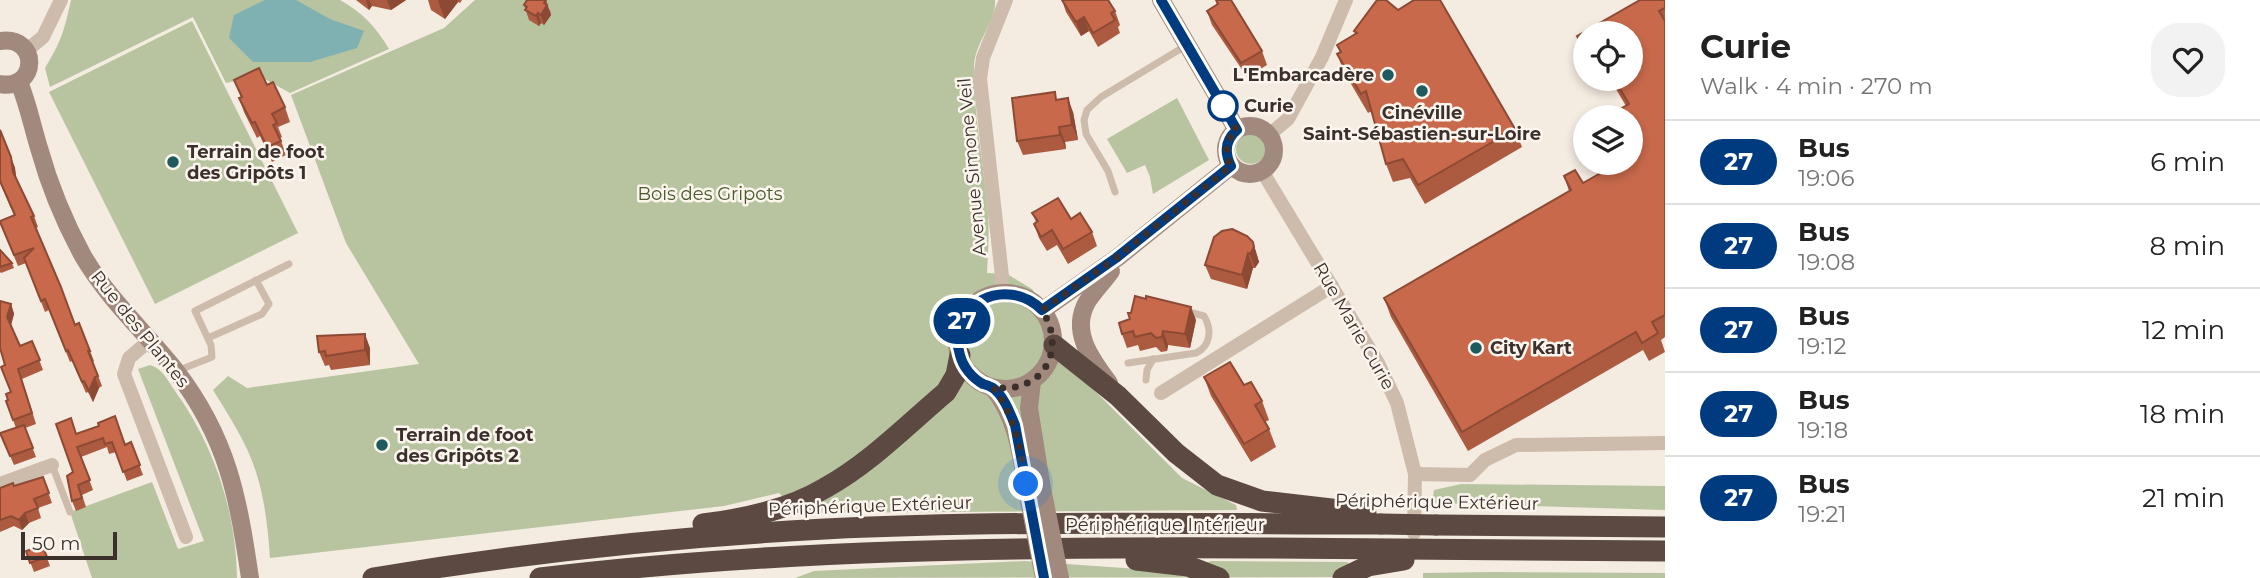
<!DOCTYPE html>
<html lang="en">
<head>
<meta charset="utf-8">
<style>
	:root { --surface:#fff; --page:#f2f2f2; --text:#222; --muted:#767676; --line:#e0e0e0 }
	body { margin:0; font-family:Montserrat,sans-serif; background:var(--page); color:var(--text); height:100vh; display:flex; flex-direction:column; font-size:26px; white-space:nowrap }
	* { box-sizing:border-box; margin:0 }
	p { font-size:23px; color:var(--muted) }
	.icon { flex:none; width:38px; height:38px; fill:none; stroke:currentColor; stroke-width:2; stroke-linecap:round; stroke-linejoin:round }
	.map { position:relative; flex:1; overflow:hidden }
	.drawer { display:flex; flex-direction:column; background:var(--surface); width:595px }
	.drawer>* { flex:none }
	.badge { padding:0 14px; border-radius:23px; font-size:24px; line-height:46px }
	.tools { position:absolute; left:1573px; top:21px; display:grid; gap:14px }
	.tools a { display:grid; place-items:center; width:70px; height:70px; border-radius:50%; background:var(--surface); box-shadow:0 4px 10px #0003; font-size:35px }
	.scale { position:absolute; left:21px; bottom:18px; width:96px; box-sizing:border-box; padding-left:7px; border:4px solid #3b302b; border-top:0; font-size:19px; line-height:24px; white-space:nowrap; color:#3b302b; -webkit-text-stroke:5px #fbf5ee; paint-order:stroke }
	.you { position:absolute; width:35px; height:35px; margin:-18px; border:5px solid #fff; border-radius:50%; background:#1a73e8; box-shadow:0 0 0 10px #1a73e833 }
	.map>.badge { position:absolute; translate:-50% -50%; box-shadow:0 0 0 4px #fff }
	.round { display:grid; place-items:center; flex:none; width:74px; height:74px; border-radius:28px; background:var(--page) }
	.summary { display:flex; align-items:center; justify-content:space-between; height:119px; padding:0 35px }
	h1 { font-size:33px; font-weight:700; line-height:52px }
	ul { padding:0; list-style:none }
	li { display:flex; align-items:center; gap:21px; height:84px; padding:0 35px; border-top:2px solid var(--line) }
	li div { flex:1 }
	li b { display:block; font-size:26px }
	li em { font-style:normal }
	li .badge { min-width:77px; font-weight:700; text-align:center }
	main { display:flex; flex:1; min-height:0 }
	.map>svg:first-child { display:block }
	.green { fill:#b8c4a0 }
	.water { fill:#7fb0b2 }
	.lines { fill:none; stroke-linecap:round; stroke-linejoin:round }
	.lane { stroke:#cdbbac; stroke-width:7 }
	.street { stroke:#cdbbac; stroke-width:14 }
	.secondary { stroke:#a18a7d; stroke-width:18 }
	.highway { stroke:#5c4a42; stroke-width:21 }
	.secondary-bridge { stroke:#a18a7d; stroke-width:18 }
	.highway-bridge { stroke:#5c4a42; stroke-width:21 }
	.wall { fill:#ac5a40 }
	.shaded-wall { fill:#8c4a34 }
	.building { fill:#c8694b; stroke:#8c4a34; stroke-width:2 }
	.line-casing { stroke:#fff; stroke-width:16 }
	.line { stroke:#003b80; stroke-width:10 }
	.walk { stroke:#3b302b; stroke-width:7; stroke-dasharray:0 12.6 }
	.poi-dot { fill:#1f5a5e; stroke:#fbf5ee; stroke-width:2.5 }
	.stop-dot { fill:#fff; stroke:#003b80; stroke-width:3.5 }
	.labels { text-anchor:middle; stroke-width:5; stroke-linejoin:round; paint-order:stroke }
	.poi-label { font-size:18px; font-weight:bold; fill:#3b302b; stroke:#fbf5ee; text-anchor:start }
	.stop-label { font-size:18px; font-weight:bold; fill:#3b302b; stroke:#fbf5ee; text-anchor:start }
	.street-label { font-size:18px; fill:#3b302b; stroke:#fbf5ee }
	.park-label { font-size:18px; fill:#4a5a2e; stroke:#fbf5ee }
</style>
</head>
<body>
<main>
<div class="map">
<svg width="1665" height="578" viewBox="0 0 1665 578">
	<rect width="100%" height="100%" fill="#f4ebe1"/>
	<g class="green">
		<path d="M71,0H340C362,12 376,27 389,49L290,93L263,78L244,84L235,81L226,83L193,17L50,87L45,68C62,40 64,31 71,0Z"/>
		<path d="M475,0H995C997,20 975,43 974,65C973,112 983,157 987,204C990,226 988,250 987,273L1007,274L1032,289L1060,328L1064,347L1081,377L1182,478L1236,505L1237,510L798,513L779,493L724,506L270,558C268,529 265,500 256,472C247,443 229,416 213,390L228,376L247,388L419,364L346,243L291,95L444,28Z"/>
		<polygon points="192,21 298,233 155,304 49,92"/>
		<polygon points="1177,98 1209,160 1153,194 1150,177 1145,165 1127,173 1107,139"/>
		<circle cx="1251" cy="149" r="15"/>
		<path d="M150,365C163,369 168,381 175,391C214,445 236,511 237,578H92L70,512L152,482L178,549L204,541L138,369Z"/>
		<polygon points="1461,484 1665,486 1665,510 1432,503 1434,490"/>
		<polygon points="1024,561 1181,572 1211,561 1348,562 1350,577 779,578 795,578 814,571"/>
		<polygon points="1494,572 1665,573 1665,578 1423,578 1423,573"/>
	</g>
	<polygon class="water" points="265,0 296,0 330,19 364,31 357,48 310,62 253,62 229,38 234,15"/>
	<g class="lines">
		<g class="lane">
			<polyline points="1115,192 1108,171 1086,134 1084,120 1087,110 1101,97 1187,45"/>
			<polyline points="208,338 262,314 269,304 256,280"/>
			<path d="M1128,363L1196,353C1211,346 1212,329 1204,316L1185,311"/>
			<polyline points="177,371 212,357 211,345 195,311 289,264"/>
			<polyline points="1146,380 1147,370 1153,359"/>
			<polyline points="52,465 70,512"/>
		</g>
		<g class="street">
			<polyline points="26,51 43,37 61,0"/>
			<polyline points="1269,135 1288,119 1322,57 1346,0"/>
			<polyline points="1262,171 1378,363 1397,403 1415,474 1414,533"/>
			<polyline points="1001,293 1002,276 980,79 983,58 1006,0"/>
			<polyline points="150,340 129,358 124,374 186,537"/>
			<polyline points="1161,393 1332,286"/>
			<polyline points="1415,474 1470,475 1485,460 1516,445 1665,443"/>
			<polyline points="0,484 52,465"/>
		</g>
		<g class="secondary">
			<polyline points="1161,0 1237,130"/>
			<path d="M0,41C40,35 38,91 0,84"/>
			<path d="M19,82C28,104 32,125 39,148C49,184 65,223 83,256C108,299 146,333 176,371C228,439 238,497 250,578"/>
			<circle cx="1250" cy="150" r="24"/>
			<circle cx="1005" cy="341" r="48"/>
			<polyline points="1043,310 1117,258 1231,166"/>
			<polyline points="1032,381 1029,408 1041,483"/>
			<path d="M1109,383C1092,360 1070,332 1087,302C1094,291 1104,281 1111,271"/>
			<path d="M993,388C1016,417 1020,449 1026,484"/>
		</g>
		<g class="highway">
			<polyline points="1054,345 1118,396 1176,453 1217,485 1262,501 1366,513"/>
			<path d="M703,524C745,519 788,510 825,488C870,463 907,425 946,392L956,375L960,355"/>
			<polyline points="1436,525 1665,527"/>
			<polyline points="1136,560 1188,566 1219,578"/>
			<path d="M373,578C522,553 673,537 825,529C1010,520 1196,524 1381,524"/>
			<path d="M540,578C778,549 1017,547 1257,548C1393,549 1529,550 1665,551"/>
			<polyline points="1343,578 1368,566 1404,560"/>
		</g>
		<g class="secondary-bridge">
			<polyline points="1041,483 1060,578"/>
			<polyline points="1026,484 1044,578"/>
		</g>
		<polyline class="highway-bridge" points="1381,524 1436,525"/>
	</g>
	<g class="wall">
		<polygon points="356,0 406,0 391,10 372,6 369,10"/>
		<polygon points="428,0 462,0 460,3 458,2 445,19 431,10"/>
		<polygon points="1062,0 1115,11 1120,25 1118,27 1120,33 1098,47 1089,31 1081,36 1066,12"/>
		<polygon points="1216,0 1262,51 1267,65 1247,77 1212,25 1207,11 1217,5"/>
		<polygon points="1665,0 1665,337 1661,340 1665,352 1649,361 1643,350 1468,451 1391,317 1384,298 1569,191 1564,176 1583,183 1605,170 1603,165 1632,149 1631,117 1616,117 1615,112 1626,106 1610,79 1631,79 1586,33 1586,58 1577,36"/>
		<polygon points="524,5 550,10 551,15 544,25 541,23 539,26 529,20"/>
		<polygon points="1354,31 1515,129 1522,147 1425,204 1410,178 1393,182 1386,164 1372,111 1368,113 1344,72 1337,54 1340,52 1337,45 1355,34"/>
		<polygon points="234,80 267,85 285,107 290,122 278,127 282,137 280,138 286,155 272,162 260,136 257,138 244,112 239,98 241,97"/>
		<polygon points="1058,100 1073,112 1078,140 1065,142 1066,149 1023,155 1017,141"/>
		<polygon points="0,130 15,168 16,179 34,216 38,227 36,228 75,325 79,323 94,361 93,362 102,386 99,388 93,402 88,392 86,393 72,361 70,362 49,310 45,312 26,263 18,266 0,222 14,215 0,183"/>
		<polygon points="1032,213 1071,219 1092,232 1097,246 1068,264 1057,245 1047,251 1039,238 1034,224 1036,222"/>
		<polygon points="1253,242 1259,262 1255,268 1253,268 1247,289 1211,279 1205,265"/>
		<polygon points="0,250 12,263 14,268 1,273 0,272"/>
		<polygon points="11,304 14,314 11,326 20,346 32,341 43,370 22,379 36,424 25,428 36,457 14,465 0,433 16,428 6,401 8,400 11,392 5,365"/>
		<polygon points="1130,319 1196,320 1190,348 1168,345 1167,351 1161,352 1156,347 1140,351 1138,345 1127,348 1122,334"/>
		<polygon points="370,348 370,365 331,370 329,365 325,366 319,352"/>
		<polygon points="1204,377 1244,385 1262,401 1269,420 1265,422 1269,429 1276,447 1251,462 1211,396"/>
		<polygon points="99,426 125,445 131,442 143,475 127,481 116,452 109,454 107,447 81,457 93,490 82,495 86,507 76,511 72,501 73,472 76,434"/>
		<polygon points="43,477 52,503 38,508 41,518 29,523 22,530 14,526 0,532 0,488 14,486"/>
		<polygon points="42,545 50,566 34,572 26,551"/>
	</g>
	<g class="shaded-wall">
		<polygon points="366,0 369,0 372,6 369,10"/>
		<polygon points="387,0 406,0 391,10"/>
		<polygon points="439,0 457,0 458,2 445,19 438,1"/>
		<polygon points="546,0 551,15 544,25 541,15 544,3"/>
		<polygon points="538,13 541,23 539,26 536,16"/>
		<polygon points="1084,17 1089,31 1081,36 1076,22"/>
		<polygon points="1068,98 1073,112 1078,140 1072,125"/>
		<polygon points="1059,127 1065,142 1066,149 1060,135"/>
		<polygon points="11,157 15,168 17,183 13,172"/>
		<polygon points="1253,242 1259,262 1255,268 1250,254"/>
		<polygon points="1248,253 1253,268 1247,289 1242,275"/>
		<polygon points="11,304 14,314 10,327 7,317"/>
		<polygon points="1191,307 1196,320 1190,348 1185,334"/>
		<polygon points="1163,331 1168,345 1167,351 1162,337"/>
		<polygon points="365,334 370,348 370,365 365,350"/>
		<polygon points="95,377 99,388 93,402 89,391"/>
		<polygon points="25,513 29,523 22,530 19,520"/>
	</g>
	<g class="building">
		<polygon points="527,0 546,0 544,3 547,5 541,15 538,13 536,16 525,10 527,7 524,5"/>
		<polygon points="1062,0 1108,0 1115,11 1111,13 1115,20 1093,33 1084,17 1076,22"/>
		<polygon points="1216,0 1231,0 1262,51 1241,63 1207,11 1218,4"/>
		<polygon points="1377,0 1386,0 1398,10 1414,0 1440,0 1515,129 1418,185 1403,159 1386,164 1366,91 1361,94 1337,54 1341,52 1337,45 1357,33 1354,31"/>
		<polygon points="1640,0 1665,0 1665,8 1659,11 1665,21 1665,315 1652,322 1658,333 1642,343 1636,332 1462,432 1384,298 1571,190 1564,176 1575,170 1583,183 1606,170 1603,165 1607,163 1631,163 1631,149 1635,147 1631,141 1631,117 1617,117 1615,112 1629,104 1614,79 1631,79 1631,33 1586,33 1586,51 1577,36"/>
		<polygon points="259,68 267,85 273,82 285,107 272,114 277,123 273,125 281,141 267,147 255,122 252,123 239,98 242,97 234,80"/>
		<polygon points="1055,92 1056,100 1068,98 1072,125 1059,127 1060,135 1017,141 1012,98"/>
		<polygon points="0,130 11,157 13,172 34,216 31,217 61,287 75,325 79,323 90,351 88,351 98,376 95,377 89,391 84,381 82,382 68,350 66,351 45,299 41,301 24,258 34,248 14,255 0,222 0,221 15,215 0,181"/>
		<polygon points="1058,198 1071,219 1080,213 1092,232 1063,249 1052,230 1041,237 1034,224 1038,221 1032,213"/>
		<polygon points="1232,229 1247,236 1253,242 1254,247 1250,254 1248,253 1242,275 1205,265 1214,237 1222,231"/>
		<polygon points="0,250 12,263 0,267"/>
		<polygon points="1135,296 1146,299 1146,296 1191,307 1185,334 1163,331 1162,337 1156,338 1151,333 1135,337 1133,331 1122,334 1119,323 1130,319 1128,313 1131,313"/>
		<polygon points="0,301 11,304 7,317 20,346 32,341 40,360 18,369 32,413 13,420 6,401 8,400 6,394 11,392 1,367 5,365 0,348"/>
		<polygon points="365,334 365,350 326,356 325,351 319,352 317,336"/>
		<polygon points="1230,362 1244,385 1251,382 1262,401 1255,405 1269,429 1244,444 1204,377"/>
		<polygon points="115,416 125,445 131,442 140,465 123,472 112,442 105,444 103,438 77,447 90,480 78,485 82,498 72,501 67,476 73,472 56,424 71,418 76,434 99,426 98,423"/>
		<polygon points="24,425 33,448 10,456 0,433"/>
		<polygon points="43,477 49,493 34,499 38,508 25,513 19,520 11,516 0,520 0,488 13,483 14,486"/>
		<polygon points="42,545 47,557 30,563 26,551"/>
	</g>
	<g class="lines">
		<g class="line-casing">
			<path id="line" d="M1044,578L1015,425C1010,413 1004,396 993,388C990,386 987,385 983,384C972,378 963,367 960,355C944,304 1007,274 1042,310L1116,258L1231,166C1224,152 1225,140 1237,130L1161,0"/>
		</g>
		<use href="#line" class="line"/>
		<path class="walk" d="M1026,484C1020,449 1016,417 993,387C1042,395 1068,351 1042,310L1116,258L1231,166C1224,152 1225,140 1237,130L1223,106"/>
	</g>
	<g class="poi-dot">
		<circle cx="1388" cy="75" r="7"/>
		<circle cx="1422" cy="91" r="7"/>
		<circle cx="173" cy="162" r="7"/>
		<circle cx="1476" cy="348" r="7"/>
		<circle cx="382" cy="445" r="7"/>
	</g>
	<circle class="stop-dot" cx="1223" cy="106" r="14"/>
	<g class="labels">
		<g class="poi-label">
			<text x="1374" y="81" text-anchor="end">L'Embarcadère</text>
			<text x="1422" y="119" text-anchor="middle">Cinéville<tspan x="1422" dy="21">Saint-Sébastien-sur-Loire</tspan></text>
			<text x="187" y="158">Terrain de foot<tspan x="187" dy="21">des Gripôts 1</tspan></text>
			<text x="1490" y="354">City Kart</text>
			<text x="396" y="441">Terrain de foot<tspan x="396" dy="21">des Gripôts 2</tspan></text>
		</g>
		<g class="stop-label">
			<text x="1244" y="112">Curie</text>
		</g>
		<g class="street-label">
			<text transform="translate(972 167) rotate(-95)" y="6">Avenue Simone Veil</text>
			<text transform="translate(1354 326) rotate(60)" y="6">Rue Marie Curie</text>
			<text transform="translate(140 329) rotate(51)" y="6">Rue des Plantes</text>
			<text transform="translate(1437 502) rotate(1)" y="6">Périphérique Extérieur</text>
			<text transform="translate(870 506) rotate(-2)" y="6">Périphérique Extérieur</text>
			<text x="1165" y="531">Périphérique Intérieur</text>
		</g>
		<g class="park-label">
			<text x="710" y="200">Bois des Gripots</text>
		</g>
	</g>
</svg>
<div class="tools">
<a><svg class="icon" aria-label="locate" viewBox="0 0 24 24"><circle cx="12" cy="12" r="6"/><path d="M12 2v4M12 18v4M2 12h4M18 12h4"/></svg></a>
<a><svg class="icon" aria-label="layers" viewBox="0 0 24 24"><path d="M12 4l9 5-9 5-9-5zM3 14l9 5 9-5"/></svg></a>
</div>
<div class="scale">50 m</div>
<div class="you" style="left:1026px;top:484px"></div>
<b class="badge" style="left:962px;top:321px;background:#003b80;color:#fff">27</b>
</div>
<section class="drawer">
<div class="summary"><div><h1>Curie</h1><p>Walk · 4 min · 270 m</p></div><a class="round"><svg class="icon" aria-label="heart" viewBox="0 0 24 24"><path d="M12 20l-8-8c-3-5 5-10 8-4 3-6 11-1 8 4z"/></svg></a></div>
<ul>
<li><span class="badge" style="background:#003b80;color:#fff">27</span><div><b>Bus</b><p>19:06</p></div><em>6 min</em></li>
<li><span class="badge" style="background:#003b80;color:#fff">27</span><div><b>Bus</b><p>19:08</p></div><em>8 min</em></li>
<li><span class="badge" style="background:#003b80;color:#fff">27</span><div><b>Bus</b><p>19:12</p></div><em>12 min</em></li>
<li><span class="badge" style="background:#003b80;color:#fff">27</span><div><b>Bus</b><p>19:18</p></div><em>18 min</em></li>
<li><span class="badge" style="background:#003b80;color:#fff">27</span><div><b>Bus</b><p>19:21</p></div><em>21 min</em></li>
</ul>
</section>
</main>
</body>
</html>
